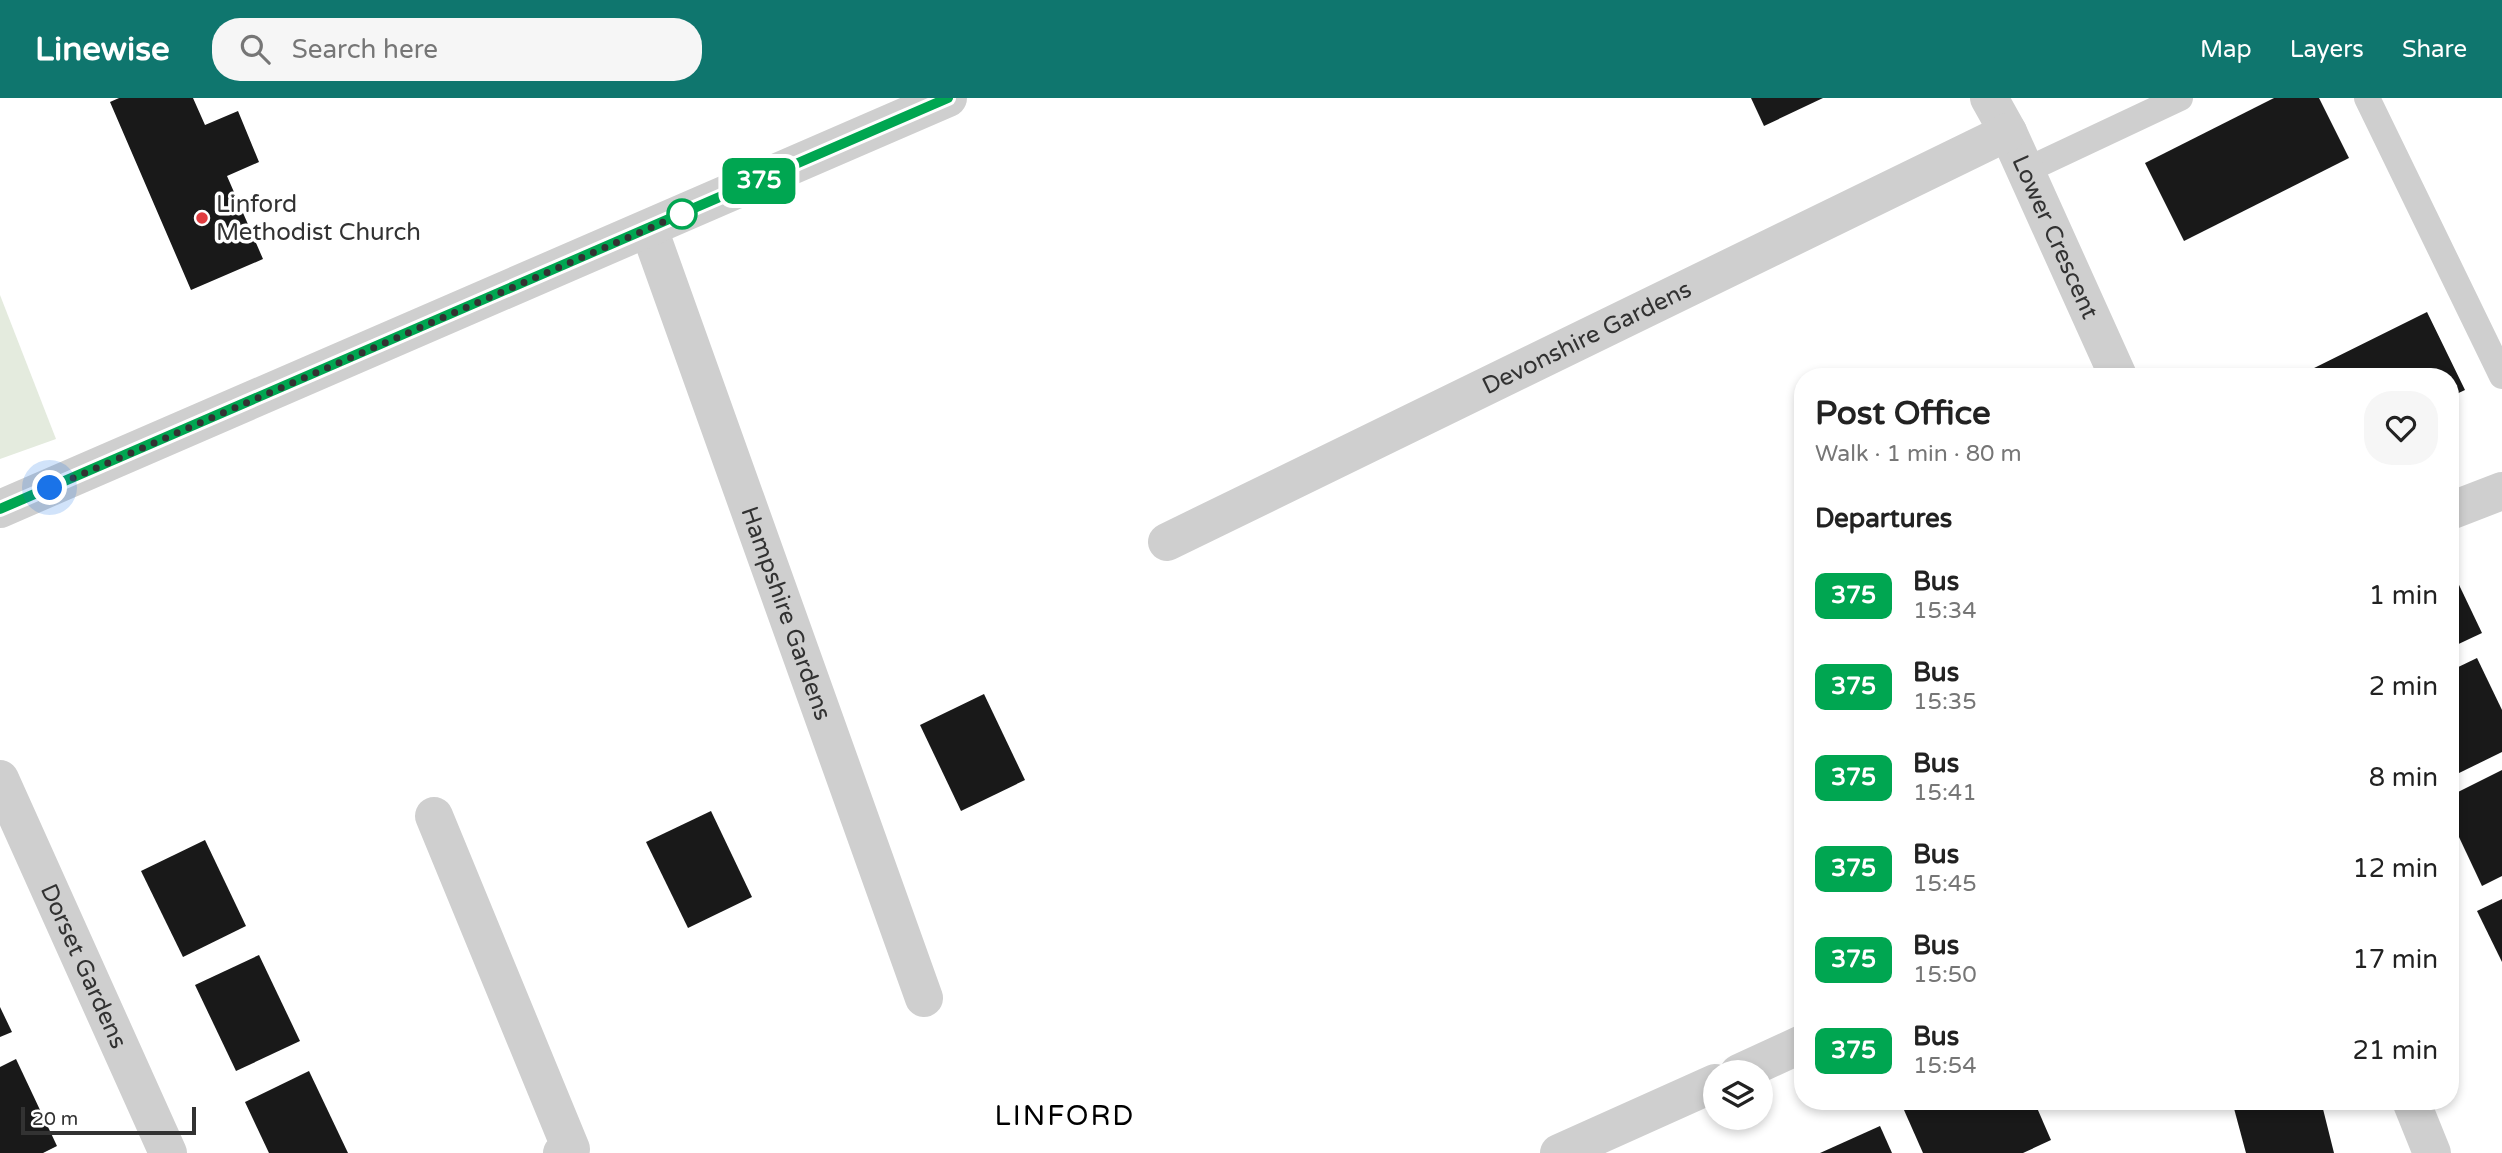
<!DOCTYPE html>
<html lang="en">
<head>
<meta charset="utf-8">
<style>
	:root { --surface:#fff; --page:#f6f6f6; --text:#222; --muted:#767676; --accent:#0f766e }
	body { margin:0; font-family:"Varela Round",sans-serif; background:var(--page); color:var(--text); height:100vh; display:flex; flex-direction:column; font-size:26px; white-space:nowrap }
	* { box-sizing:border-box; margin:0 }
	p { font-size:23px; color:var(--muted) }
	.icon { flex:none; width:38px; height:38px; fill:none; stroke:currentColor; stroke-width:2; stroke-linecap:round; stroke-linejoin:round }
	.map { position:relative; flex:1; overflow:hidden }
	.side { position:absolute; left:1794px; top:270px; width:665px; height:742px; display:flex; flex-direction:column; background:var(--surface); border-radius:28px; box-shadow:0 4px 10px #0003 }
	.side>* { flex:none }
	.badge { padding:0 14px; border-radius:10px; font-size:24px; line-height:46px }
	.fabs { position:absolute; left:1703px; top:962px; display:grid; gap:14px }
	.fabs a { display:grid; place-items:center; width:70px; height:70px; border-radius:50%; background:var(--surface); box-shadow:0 4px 10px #0003; font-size:35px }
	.scale { position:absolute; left:21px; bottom:18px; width:175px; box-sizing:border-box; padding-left:7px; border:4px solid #323232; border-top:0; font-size:19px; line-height:24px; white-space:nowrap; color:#323232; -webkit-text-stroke:5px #fff; paint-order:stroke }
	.you { position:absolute; width:35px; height:35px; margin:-18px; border:5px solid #fff; border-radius:50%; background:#1a73e8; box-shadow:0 0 0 10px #1a73e833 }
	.map>.badge { position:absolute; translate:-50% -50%; box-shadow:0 0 0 4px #fff }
	h2 { padding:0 21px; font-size:26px; line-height:63px }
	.round { display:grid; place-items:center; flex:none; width:74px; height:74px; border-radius:28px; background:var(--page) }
	.head { display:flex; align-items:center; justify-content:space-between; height:119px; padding:0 21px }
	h1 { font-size:33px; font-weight:800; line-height:52px }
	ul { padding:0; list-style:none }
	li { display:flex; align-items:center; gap:21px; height:91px; padding:0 21px }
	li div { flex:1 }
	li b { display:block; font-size:26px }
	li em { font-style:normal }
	li .badge { min-width:77px; font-weight:700; text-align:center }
	header { display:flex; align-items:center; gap:42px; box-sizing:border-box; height:98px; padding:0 35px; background:var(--accent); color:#fff }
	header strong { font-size:33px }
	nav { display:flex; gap:38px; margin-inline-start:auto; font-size:24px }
	.search { width:490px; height:63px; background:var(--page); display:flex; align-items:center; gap:18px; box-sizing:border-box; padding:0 24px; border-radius:28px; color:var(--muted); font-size:26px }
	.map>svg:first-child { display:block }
	.green { fill:#e4ebde }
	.building { fill:#191919 }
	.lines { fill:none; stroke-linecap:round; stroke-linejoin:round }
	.service { stroke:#cfcfcf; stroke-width:26 }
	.minor { stroke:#cfcfcf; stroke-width:38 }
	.tertiary { stroke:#cfcfcf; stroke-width:38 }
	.line-casing { stroke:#fff; stroke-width:16 }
	.line { stroke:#00a651; stroke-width:10 }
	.walk { stroke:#323232; stroke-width:7; stroke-dasharray:0 12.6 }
	.stop-dot { fill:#fff; stroke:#00a651; stroke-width:3.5 }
	.poi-dot { fill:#e13c40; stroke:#fff; stroke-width:2.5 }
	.labels { text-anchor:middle; stroke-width:7; stroke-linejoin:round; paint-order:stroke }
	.poi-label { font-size:24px; fill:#323232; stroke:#fff; text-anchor:start }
	.street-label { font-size:24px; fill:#323232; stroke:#fff }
	.quarter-label { font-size:28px; letter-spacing:2px; fill:#000; stroke:#fff }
</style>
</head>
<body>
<header>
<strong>Linewise</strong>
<div class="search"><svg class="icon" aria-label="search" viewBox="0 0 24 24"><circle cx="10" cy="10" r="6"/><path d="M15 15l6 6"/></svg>Search here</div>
<nav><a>Map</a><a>Layers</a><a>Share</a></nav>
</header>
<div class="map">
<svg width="2502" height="1055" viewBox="0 0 2502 1055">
	<rect width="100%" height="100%" fill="#fff"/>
	<polygon class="green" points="0,197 56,341 0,361"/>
	<g class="building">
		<polygon points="119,0 193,0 205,27 238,13 259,64 227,78 263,161 191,192 110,4"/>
		<polygon points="1751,0 1823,0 1764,28"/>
		<polygon points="2274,0 2319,0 2349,60 2184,143 2145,65"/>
		<polygon points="2427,214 2465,292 2450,299 2450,278 2298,278"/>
		<polygon points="2450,468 2482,535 2450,550"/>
		<polygon points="2477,560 2502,612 2502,654 2455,677 2450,667 2450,573"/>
		<polygon points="984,596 1025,682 961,713 920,627"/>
		<polygon points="2502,672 2502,778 2482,788 2450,720 2450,698"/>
		<polygon points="711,713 752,799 688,830 646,744"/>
		<polygon points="205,742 246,828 183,859 141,773"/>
		<polygon points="2502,801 2502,864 2477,813"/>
		<polygon points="259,857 300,943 236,973 195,887"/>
		<polygon points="0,909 12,934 0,939"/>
		<polygon points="16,961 57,1048 43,1055 0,1055 0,969"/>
		<polygon points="309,973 348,1055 269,1055 245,1004"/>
		<polygon points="1900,1003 2034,1003 2051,1042 2023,1055 1923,1055"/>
		<polygon points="2232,1003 2321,1003 2334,1055 2246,1055"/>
		<polygon points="1880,1028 1892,1055 1820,1055"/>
	</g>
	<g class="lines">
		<g class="service">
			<polyline points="2367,0 2502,278"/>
			<polyline points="2025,73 2180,0"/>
		</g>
		<g class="minor">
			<path id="s1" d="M1989,0L2008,34L2118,278"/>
			<path id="s2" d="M649,131L924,900"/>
			<polyline points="2450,413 2502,393"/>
			<path id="s3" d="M1167,444L2008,34"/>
			<path id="s4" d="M0,681L168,1055"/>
			<polyline points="434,718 571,1051 562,1055"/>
			<polyline points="1739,975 1802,946"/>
			<polyline points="2411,1003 2432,1055"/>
			<polyline points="1559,1055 1715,985"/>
		</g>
		<polyline class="tertiary" points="0,411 948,0"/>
	</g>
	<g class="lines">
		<g class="line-casing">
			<polyline id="line" points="0,411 948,0"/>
		</g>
		<use href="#line" class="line"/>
		<polyline class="walk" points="50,390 682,116"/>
	</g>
	<circle class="stop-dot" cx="682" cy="116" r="14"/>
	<circle class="poi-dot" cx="202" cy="120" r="7"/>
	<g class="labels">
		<g class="poi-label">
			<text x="216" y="114">Linford<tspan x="216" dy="28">Methodist Church</tspan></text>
		</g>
		<g class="street-label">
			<text dy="8" stroke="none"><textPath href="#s1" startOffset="154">Lower Crescent</textPath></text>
			<text dy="8" stroke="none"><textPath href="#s3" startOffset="467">Devonshire Gardens</textPath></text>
			<text dy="8" stroke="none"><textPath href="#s2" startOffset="408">Hampshire Gardens</textPath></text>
			<text dy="8" stroke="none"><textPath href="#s4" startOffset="205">Dorset Gardens</textPath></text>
		</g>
		<g class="quarter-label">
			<text x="1065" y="1027">LINFORD</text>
		</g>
	</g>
</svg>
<div class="fabs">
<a><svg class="icon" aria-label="layers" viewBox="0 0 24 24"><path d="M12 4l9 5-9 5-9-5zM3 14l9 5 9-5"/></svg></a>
</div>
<div class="scale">20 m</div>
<div class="you" style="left:50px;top:390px"></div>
<b class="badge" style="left:759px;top:83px;background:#00a651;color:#fff">375</b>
<section class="side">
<div class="head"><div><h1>Post Office</h1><p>Walk · 1 min · 80 m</p></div><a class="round"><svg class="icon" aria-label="heart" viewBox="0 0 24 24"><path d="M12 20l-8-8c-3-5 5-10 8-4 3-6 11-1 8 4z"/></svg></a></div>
<h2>Departures</h2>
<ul>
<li><span class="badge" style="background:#00a651;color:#fff">375</span><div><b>Bus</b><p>15:34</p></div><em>1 min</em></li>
<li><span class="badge" style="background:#00a651;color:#fff">375</span><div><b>Bus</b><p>15:35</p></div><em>2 min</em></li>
<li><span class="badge" style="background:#00a651;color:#fff">375</span><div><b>Bus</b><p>15:41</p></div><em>8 min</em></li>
<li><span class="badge" style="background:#00a651;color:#fff">375</span><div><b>Bus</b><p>15:45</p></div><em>12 min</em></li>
<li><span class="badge" style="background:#00a651;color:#fff">375</span><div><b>Bus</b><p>15:50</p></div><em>17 min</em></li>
<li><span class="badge" style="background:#00a651;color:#fff">375</span><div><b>Bus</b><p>15:54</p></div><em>21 min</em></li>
</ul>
</section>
</div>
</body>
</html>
